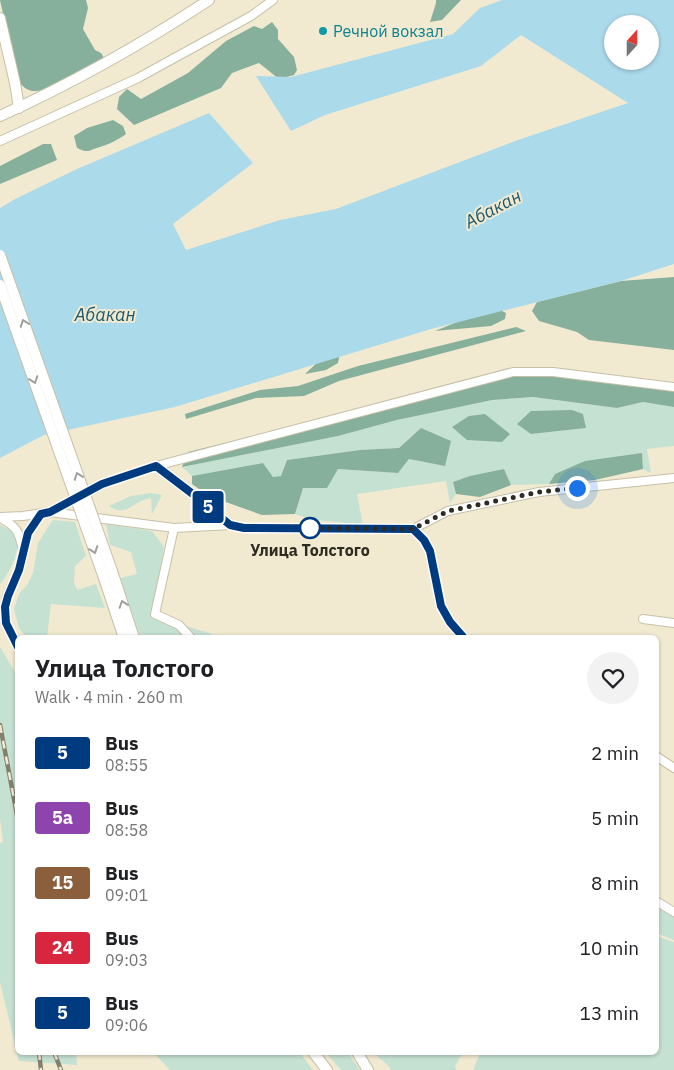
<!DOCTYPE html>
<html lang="en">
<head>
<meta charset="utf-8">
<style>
	:root { --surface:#fff; --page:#f2f2f2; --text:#202124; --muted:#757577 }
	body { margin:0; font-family:"IBM Plex Sans",sans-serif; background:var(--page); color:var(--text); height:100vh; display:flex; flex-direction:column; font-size:19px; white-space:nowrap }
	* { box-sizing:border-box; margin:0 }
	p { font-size:16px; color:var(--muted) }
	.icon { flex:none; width:28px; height:28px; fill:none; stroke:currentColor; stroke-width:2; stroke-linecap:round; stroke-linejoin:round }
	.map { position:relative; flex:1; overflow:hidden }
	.side { position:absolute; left:15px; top:635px; width:644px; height:420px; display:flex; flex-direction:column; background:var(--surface); border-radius:8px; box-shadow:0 1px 4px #0004 }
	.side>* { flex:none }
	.badge { padding:0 10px; border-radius:4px; font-size:18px; line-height:32px }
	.needle { width:32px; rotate:21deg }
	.controls { position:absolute; left:604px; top:15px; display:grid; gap:10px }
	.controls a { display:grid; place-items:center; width:55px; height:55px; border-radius:50%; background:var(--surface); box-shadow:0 1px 4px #0004; font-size:25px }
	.you { position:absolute; width:25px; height:25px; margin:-12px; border:4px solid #fff; border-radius:50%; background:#1a73e8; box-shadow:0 0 0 8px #1a73e833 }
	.map>.badge { position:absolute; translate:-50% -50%; box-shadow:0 0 0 2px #fff }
	.round { display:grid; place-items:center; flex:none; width:52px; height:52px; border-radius:26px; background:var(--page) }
	.overview { display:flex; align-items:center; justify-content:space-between; height:85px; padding:0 20px }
	h1 { font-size:24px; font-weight:700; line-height:38px }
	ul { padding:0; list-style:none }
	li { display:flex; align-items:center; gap:15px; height:65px; padding:0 20px }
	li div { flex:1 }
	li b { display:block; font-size:19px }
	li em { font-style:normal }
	li .badge { min-width:55px; font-weight:700; text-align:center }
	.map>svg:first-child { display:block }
	.green { fill:#c5e1d2; fill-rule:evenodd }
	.forest { fill:#86b09c }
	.water { fill:#abdaeb; fill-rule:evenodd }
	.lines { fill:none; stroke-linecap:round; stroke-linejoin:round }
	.minor-casing { stroke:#c6c0a8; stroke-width:10 }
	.major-casing { stroke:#c6c0a8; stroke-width:12 }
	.minor { stroke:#fff; stroke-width:8 }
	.major { stroke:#fff; stroke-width:10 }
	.rail-casing { stroke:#848070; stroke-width:4.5 }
	.rail { stroke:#f1ead1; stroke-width:2.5; stroke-dasharray:8; stroke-linecap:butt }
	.major-bridge-casing { stroke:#c6c0a8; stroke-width:12; stroke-linecap:butt }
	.major-bridge { stroke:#fff; stroke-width:10 }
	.oneway { stroke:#a1a09c }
	.line-casing { stroke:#fff; stroke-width:11 }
	.line { stroke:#003b80; stroke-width:8 }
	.walk { stroke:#2e2b22; stroke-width:5; stroke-dasharray:0 9 }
	.culture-dot { fill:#0f9aa8; stroke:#f1ead1; stroke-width:2 }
	.stop-dot { fill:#fff; stroke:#003b80; stroke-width:2.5 }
	.labels { text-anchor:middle; stroke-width:4; stroke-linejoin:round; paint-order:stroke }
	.culture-label { font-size:16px; fill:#0d838f; stroke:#f1ead1; text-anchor:start }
	.stop-label { font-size:16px; font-weight:bold; fill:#2e2b22; stroke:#f1ead1 }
	.water-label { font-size:18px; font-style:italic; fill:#1c596b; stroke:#f1ead1 }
</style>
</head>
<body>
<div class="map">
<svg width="674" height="1070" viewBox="0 0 674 1070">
	<rect width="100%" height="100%" fill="#f1ead1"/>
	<g class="green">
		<path d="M533,397L617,408L643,402L674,407V446L647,449L651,473L643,469L642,453L555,474L549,484L511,485L504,469L453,482L456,494L450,503L446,481L357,494L363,525L309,519L295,514L303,488L338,469L398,473L409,459L445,466L421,428L399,448L360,450L287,460L281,476L273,477L263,463L192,476L182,467L338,436L397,420L469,404L492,400ZM583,414L586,428L531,434Z"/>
		<path d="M151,493L162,495L152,514L151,498C147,499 142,500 139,502C127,509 123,515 109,506L131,496Z"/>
		<polygon points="53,520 75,522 86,556 75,566 74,583 77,590 96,584 105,608 51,604 47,637 26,637 19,628 14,609 19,594 27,585 33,573 38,543"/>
		<polygon points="106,524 152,531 164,547 152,616 209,633 217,637 140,637 120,578 137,574 131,552 110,545"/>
		<path d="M0,525C5,527 11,530 14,534C24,547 9,574 0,584Z"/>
		<polygon points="0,647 18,677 18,1052 76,1053 77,1065 19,1061 0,982 0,843 3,842 0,819"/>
		<polygon points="656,902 674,915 674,940 656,933"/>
		<polygon points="656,936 674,942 674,1070 473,1070 480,1053 656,1052"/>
		<polygon points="154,1053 300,1053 313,1070 170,1070"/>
		<polygon points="326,1053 348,1053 360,1070 341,1070"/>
		<path d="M374,1053H463L455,1066L456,1070H391C388,1063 379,1059 374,1053Z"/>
	</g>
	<g class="forest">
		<path d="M0,0H86L88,8L83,29L95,50L101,53L104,58L43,90C32,93 24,90 18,80Z"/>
		<polygon points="436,0 461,0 442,20 430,22 436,3"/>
		<polygon points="272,22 278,30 278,39 294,57 297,70 294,75 279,79 259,63 232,73 221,88 134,125 117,109 119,97 127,89 141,99 188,73 226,41 254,26 262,29"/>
		<path d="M113,120L123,126L126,134C117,140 110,144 100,147C88,150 90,154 77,148L74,136L87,128Z"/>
		<polygon points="43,144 51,144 57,160 0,184 0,166"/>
		<polygon points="674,277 674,350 589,340 577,332 539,321 532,311 537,302 621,281"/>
		<polygon points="500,310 506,313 505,319 491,326 435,331 479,313"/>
		<polygon points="516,327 526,331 339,381 304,396 256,398 186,419 185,414 260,390 298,386 358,366"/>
		<polygon points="340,353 338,363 326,370 305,374 323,357"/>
		<polygon points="534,368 575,375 674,388 674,407 643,402 617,408 533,397 492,400 397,420 338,436 182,467 188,452 447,388 497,380"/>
		<polygon points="572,410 583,414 586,428 531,434 517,424 531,411"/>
		<polygon points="485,414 510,434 502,442 467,440 452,427 469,416"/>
		<polygon points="421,428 451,441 445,466 409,459 398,473 338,469 327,488 303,488 295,514 262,515 209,496 192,484 192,476 263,463 273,477 281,476 287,460 360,450 399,448"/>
		<polygon points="642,453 643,469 595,480 549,484 555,474 585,461"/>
		<polygon points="504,469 511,485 480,497 456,494 453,482 470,476"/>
	</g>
	<path class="water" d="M502,0H674V264L621,281L431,329L175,407L44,435L0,458V208L15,199L77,169L209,113L253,163L173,224L186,250L280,220L336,209L518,140L628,103L521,35L481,66L325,115L291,131L256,76L291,77L453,34L480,8ZM612,24H650V61H612Z"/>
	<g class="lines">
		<g class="minor-casing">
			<g id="minor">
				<polyline points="0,141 138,78 251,16 273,0"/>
				<polyline points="156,466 198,498 231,525 244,528 413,529 448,511 539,492 674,478"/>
				<polyline points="50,512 174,528 231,525"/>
				<polyline points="0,517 23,516 50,512 102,484 156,466 513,372 553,372 674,387"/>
				<path d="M0,518C17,526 19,532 23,550"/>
				<polyline points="174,528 155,614 179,625 191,638"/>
				<polyline points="413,529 424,540 430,551 441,606 450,622 464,638"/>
				<polyline points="0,615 6,623 18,647"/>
				<polyline points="643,619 674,623"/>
				<polyline points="6,623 5,607 7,596 19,571 28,533 41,514"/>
				<polyline points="656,756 674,768"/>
				<polyline points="656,901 674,912"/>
			</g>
		</g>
		<g class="major-casing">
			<g id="major">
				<polyline points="0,18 15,83 19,108"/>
				<path d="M0,116C73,83 142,44 209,0"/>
				<polyline points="112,571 134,638"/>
				<polyline points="103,575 124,638"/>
				<polyline points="313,1052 327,1070"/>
				<polyline points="357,1052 368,1070"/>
			</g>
		</g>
		<use href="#minor" class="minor"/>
		<use href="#major" class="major"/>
		<g class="rail-casing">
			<g id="rail">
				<polyline points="0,725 18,820"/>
				<polyline points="39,1052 41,1070"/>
				<polyline points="54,1052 61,1070"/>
			</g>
		</g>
		<use href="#rail" class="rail"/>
		<g class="major-bridge-casing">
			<g id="major-bridge">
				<polyline points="0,255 112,571"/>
				<polyline points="0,285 103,575"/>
			</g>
		</g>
		<use href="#major-bridge" class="major-bridge"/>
	</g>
	<defs><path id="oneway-chevron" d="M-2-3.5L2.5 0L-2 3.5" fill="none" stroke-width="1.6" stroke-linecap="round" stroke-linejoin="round" transform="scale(1.25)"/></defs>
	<g class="oneway">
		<use href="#oneway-chevron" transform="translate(24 323) rotate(-110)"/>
		<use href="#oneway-chevron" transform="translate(34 380) rotate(70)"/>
		<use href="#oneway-chevron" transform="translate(78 476) rotate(-110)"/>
		<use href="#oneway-chevron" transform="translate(94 550) rotate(70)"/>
		<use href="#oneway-chevron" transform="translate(123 604) rotate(-109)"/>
	</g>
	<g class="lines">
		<g class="line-casing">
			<polyline id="line" points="18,647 6,623 5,607 8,596 19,570 28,533 41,514 50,512 102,484 156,466 198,498 230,525 244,528 413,529 424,540 430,551 441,606 450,622 464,638"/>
		</g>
		<use href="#line" class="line"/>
		<polyline class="walk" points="310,528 302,528 413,529 448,511 539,492 577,488"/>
	</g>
	<circle class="culture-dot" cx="323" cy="31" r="5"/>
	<circle class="stop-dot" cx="310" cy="528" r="10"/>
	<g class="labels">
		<g class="culture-label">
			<text x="333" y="37">Речной вокзал</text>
		</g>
		<g class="stop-label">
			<text x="310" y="556">Улица Толстого</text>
		</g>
		<g class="water-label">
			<text transform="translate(493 209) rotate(-28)" y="6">Абакан</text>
			<text x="105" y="321">Абакан</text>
		</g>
	</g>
</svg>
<div class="controls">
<a><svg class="needle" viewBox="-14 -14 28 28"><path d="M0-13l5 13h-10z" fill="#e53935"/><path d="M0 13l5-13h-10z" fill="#757577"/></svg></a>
</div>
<div class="you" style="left:577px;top:488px"></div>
<b class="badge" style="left:208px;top:507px;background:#003b80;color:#fff">5</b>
<section class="side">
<div class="overview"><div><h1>Улица Толстого</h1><p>Walk · 4 min · 260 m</p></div><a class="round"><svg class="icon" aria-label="heart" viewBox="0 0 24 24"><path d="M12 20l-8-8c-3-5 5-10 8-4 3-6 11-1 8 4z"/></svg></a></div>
<ul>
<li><span class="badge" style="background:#003b80;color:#fff">5</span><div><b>Bus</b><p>08:55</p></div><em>2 min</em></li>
<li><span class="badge" style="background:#8e44ad;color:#fff">5а</span><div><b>Bus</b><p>08:58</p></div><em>5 min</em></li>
<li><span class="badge" style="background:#8b5e3c;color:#fff">15</span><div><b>Bus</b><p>09:01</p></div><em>8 min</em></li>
<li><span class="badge" style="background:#d7263d;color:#fff">24</span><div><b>Bus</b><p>09:03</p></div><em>10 min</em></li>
<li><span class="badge" style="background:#003b80;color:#fff">5</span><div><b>Bus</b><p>09:06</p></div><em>13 min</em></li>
</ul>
</section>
</div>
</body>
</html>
